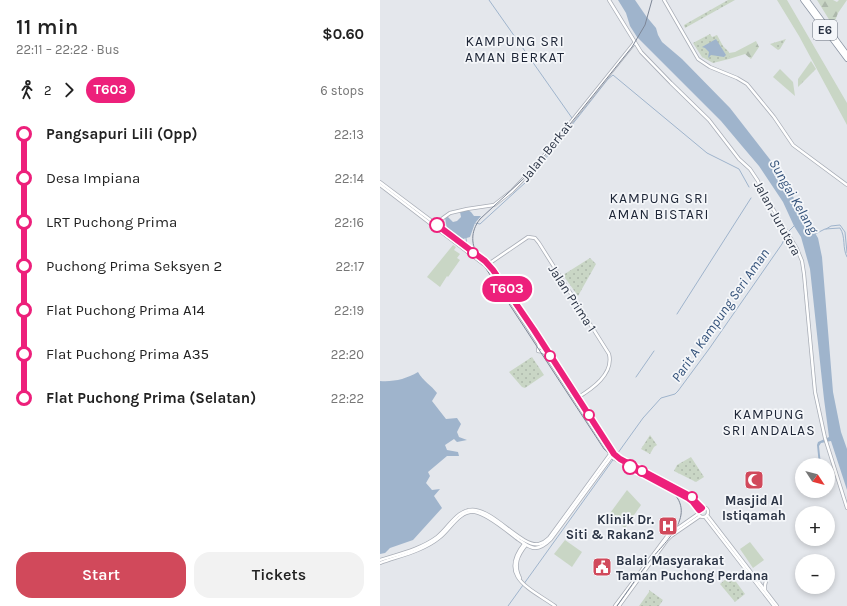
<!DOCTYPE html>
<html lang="en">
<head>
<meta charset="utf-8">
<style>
	:root { --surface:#fff; --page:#f2f2f2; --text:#222; --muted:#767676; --accent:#d1495b }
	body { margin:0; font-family:Karla,sans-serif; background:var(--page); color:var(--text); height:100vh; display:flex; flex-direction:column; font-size:15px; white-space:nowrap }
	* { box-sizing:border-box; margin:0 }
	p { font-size:13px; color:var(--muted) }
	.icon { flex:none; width:22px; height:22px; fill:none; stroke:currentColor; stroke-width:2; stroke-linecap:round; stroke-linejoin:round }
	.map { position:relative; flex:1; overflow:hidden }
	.side { display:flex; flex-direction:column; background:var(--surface); width:380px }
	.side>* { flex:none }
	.badge { padding:0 8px; border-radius:13px; font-size:14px; line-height:26px }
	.needle { width:26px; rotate:126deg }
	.buttons { position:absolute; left:415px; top:458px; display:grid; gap:8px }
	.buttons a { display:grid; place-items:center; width:40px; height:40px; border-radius:50%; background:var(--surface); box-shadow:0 2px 6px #0003; font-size:20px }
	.map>.badge { position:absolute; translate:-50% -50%; box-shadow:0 0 0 2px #fff }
	.legs { display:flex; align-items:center; gap:6px; height:44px; padding:0 16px; font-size:13px }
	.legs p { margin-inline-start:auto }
	.summary { display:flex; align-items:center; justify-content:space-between; height:68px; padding:0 16px }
	h1 { font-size:22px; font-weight:600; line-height:30px }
	.button { display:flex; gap:8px; margin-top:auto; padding:8px 16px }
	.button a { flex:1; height:46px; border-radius:16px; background:var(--accent); color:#fff; font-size:16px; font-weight:600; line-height:46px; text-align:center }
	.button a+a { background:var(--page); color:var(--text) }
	ul { padding:0 16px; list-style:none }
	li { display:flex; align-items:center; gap:14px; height:44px; font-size:15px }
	li i { display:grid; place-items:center; width:6px; height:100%; margin:0 5px; background:currentColor }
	li i::after { content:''; width:10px; height:10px; margin:-5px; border:3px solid; border-radius:50%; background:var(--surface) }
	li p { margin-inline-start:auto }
	li:first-child i { background:linear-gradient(#0000 50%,currentColor 0) }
	li:last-child i { background:linear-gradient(currentColor 50%,#0000 0) }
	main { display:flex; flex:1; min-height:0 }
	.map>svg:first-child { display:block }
	.green { fill:#c9d6c5 }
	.forest { fill:url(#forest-firs) }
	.park { fill:url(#park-dots) }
	.water { fill:#9fb4cc }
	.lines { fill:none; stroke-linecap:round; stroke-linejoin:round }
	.stream { stroke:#9fb4cc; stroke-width:1 }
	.secondary-casing { stroke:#a9aeb7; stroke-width:4 }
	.highway-casing { stroke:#8b94a3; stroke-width:5.5 }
	.secondary { stroke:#fff; stroke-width:2.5 }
	.highway { stroke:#fff; stroke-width:4 }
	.tram { stroke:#7d8696; stroke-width:1 }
	.line-1-casing { stroke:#fff; stroke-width:9 }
	.line-1 { stroke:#ed207b; stroke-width:6 }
	.stop-1-dot { fill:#fff; stroke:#ed207b; stroke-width:2 }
	.labels { text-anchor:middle; stroke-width:3.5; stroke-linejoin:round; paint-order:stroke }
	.shield { fill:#f4f6f9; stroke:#676e7b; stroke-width:1 }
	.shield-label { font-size:12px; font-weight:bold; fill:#2b3445 }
	.street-label { font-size:13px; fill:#2b3445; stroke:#f4f6f9 }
	.poi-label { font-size:13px; font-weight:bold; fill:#2b3445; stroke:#f4f6f9 }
	.neighbourhood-label { font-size:14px; letter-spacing:1px; fill:#1d2536; stroke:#f4f6f9 }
	.water-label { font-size:14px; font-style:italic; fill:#34527a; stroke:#f4f6f9 }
</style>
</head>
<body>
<main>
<section class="side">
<div class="summary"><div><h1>11 min</h1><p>22:11 – 22:22 · Bus</p></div><b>$0.60</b></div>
<div class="legs"><svg class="icon" aria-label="walk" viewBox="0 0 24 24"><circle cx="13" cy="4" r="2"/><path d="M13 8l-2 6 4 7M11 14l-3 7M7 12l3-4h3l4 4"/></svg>2<svg class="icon" aria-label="forward" viewBox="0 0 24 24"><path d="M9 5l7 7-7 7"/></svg><b class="badge" style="background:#ed207b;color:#fff">T603</b><p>6 stops</p></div>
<ul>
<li><i style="color:#ed207b"></i><b>Pangsapuri Lili (Opp)</b><p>22:13</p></li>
<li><i style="color:#ed207b"></i><span>Desa Impiana</span><p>22:14</p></li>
<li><i style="color:#ed207b"></i><span>LRT Puchong Prima</span><p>22:16</p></li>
<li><i style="color:#ed207b"></i><span>Puchong Prima Seksyen 2</span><p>22:17</p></li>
<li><i style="color:#ed207b"></i><span>Flat Puchong Prima A14</span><p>22:19</p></li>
<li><i style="color:#ed207b"></i><span>Flat Puchong Prima A35</span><p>22:20</p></li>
<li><i style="color:#ed207b"></i><b>Flat Puchong Prima (Selatan)</b><p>22:22</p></li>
</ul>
<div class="button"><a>Start</a><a>Tickets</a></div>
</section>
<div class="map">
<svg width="467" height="606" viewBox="0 0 467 606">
	<defs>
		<pattern id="forest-firs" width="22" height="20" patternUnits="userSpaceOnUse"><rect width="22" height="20" fill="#c9d6c5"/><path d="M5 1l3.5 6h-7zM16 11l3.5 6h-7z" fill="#adb8ab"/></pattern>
		<pattern id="park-dots" width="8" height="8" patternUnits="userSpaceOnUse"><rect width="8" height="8" fill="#c9d6c5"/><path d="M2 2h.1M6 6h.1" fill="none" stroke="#adb8ab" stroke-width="1.8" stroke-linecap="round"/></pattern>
	</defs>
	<rect width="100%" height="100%" fill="#e4e7ec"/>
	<g class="green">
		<polygon points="397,0 407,0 467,103 467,125 419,36"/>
		<polygon points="400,69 413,82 415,96 393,77"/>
		<polygon points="73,245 76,247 74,250 80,254 77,258 80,260 68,277 67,276 60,287 47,277"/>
		<polygon points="247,490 261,505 245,528 228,516"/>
		<polygon points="185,540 202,552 192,567 174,554"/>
		<polygon points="370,542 384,560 373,568 360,549"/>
	</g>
	<g class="forest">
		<polygon points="437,0 453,0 457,2 459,0 467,0 458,13 453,26"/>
		<polygon points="376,41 379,47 371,59 365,54 349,59 349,53 355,52"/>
		<polygon points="431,61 436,69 418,87 418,79"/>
	</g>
	<g class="park">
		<polygon points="348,0 355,0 305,28 304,25"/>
		<polygon points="330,34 332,37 337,35 343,46 349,52 349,59 333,63 322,57 313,43"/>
		<polygon points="406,39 400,49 398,50 390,44"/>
		<polygon points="210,258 216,264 198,296 183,275"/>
		<polygon points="152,357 164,375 145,388 142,387 129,372"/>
		<polygon points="270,435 277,445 274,447 270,454 261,449"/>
		<polygon points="311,457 324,477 316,482 294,471 297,465"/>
		<polygon points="351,575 365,594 355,602 340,584"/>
		<polygon points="269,590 283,600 279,606 259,606 269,592"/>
	</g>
	<g class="water">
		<polygon points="238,0 255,0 266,16 276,28 278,35 282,42 302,59 350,108 392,162 438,238 442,257 453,392 461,432 467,449 467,490 451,441 441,443 439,446 441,465 439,465 437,445 438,442 449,437 444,399 430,269 421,237 414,226 403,202 379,166 362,146 341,121 257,37 250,26 246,13"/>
		<polygon points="336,39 346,55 344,57 331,55 328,58 329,52 325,48 322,47"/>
		<polygon points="88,210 91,212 94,216 101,216 95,223 90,237 83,239 67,229 65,218 67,216 73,222 77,221 81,217 80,212"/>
		<path d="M38,372C43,381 51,385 57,393L52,401L66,419L77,418L81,424L77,432L79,437L87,440L77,442L74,439L65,445L67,450L78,452L79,456H67L48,472L50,476L46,483L52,490L60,489L54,496L62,508L33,540L10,548L5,553L0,554V381C14,382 26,379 38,372Z"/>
	</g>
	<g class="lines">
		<g class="stream">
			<polyline points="109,0 192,118"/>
			<polyline points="95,223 100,224 146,182 158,168 228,79 233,75 327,153 359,169 369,187"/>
			<polyline points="446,229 451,226 460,225 465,232 467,253"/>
			<polyline points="409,231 414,226"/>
			<path d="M435,234L445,229L460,228C466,237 462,248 467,257"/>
			<polyline points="86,238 87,246 105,259"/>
			<polyline points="113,266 118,270 139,305"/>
			<polyline points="143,310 156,329"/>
			<polyline points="297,314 371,198"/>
			<polyline points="160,335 169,349"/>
			<polyline points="176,359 186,375"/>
			<polyline points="256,377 274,351"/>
			<polyline points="190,383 196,392"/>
			<polyline points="202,402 213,418"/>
			<polyline points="128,606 263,418 281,398 295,394 298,391 329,349 402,244 406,235"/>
		</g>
		<g class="secondary-casing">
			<g id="secondary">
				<polyline points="229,0 261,52 291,83 329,120 359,159 370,169 378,181 381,189 417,249 422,261 424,274 435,392 445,438 467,508"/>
				<polyline points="284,0 318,59 330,67 357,78 367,84 394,117 413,145 467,185"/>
				<polyline points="0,182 105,261 113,269 234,454 241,459 310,496 322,508"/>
				<polyline points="0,185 106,266 111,271 233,458 308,498 312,501 319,510"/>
				<polyline points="56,225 63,218 70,213 87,209 114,205 132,191 154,168 255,42"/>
				<path d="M107,265L148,237L155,238L159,243L229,354C234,374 212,389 197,398"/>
				<polyline points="159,343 158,351 164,352"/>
				<circle cx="323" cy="512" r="5"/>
				<polyline points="327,515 397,606"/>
				<polyline points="325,517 394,606"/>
				<path d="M144,544C118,577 151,589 175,606"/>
				<path d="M0,560C19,554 41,549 57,537C69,528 77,508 95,510C115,512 143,548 159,544C163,543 166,541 169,538L231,453"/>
				<path d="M0,563C19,556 43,551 59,538C70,530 79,510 95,512C108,514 128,532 139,540C144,543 149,548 155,548C161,548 167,543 171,539L232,456"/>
				<path d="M140,578C133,565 138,555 146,545"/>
				<polyline points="385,590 385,585 386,581"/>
				<polyline points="235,606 288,535 318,514"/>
				<polyline points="239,606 287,540 291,536 320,516"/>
			</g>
		</g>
		<g class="highway-casing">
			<g id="highway">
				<polyline points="423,0 467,59"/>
				<polyline points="427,0 467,54"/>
			</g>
		</g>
		<use href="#secondary" class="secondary"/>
		<use href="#highway" class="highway"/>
		<path class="tram" d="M237,606C247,592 257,577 268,563C284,542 321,514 288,488L241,463L224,449L99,258C91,245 90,232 100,219L153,170L252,47L265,25L272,0"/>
	</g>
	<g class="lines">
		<g class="line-1-casing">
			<polyline id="line-1" points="57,225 105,261 113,270 154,330 234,454 240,459 310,496 322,508 319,510 312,501 308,498 250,467"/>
		</g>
		<use href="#line-1" class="line-1"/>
	</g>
	<defs>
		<g id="mosque-square" transform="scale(1)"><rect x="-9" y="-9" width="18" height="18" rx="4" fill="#d1495b" stroke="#f4f6f9"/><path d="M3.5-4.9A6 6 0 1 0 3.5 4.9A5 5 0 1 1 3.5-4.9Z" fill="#fff"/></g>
		<g id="hospital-square" transform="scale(1)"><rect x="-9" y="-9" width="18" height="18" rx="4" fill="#d1495b" stroke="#f4f6f9"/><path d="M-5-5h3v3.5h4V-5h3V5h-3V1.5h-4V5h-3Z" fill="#fff"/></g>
		<g id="civic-square" transform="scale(1)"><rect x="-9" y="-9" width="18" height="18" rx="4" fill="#d1495b" stroke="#f4f6f9"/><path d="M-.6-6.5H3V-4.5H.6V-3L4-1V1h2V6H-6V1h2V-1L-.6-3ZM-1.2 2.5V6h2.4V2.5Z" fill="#fff"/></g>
	</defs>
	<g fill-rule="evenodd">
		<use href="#mosque-square" x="374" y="480"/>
		<use href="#hospital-square" x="288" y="526"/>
		<use href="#civic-square" x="222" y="567"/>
	</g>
	<g class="stop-1-dot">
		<circle cx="57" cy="225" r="7"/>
		<circle cx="93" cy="253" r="5"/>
		<circle cx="170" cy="356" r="5"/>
		<circle cx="209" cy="415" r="5"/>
		<circle cx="250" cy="467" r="7"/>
		<circle cx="262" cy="471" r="5"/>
		<circle cx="312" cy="497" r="5"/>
	</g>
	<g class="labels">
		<rect class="shield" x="433" y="20" width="24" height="20" rx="3"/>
		<g class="shield-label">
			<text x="445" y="34">E6</text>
		</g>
		<g class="street-label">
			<text transform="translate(166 151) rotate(-51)" y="5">Jalan Berkat</text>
			<text transform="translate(398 218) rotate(61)" y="5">Jalan Jurutera</text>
			<text transform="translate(193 298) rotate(57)" y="5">Jalan Prima 1</text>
		</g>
		<g class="poi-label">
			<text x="374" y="505">Masjid Al<tspan x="374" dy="15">Istiqamah</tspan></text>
			<text x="274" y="524" text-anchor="end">Klinik Dr.<tspan x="274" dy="15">Siti &amp; Rakan2</tspan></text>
			<text x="236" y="565" text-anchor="start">Balai Masyarakat<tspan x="236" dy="15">Taman Puchong Perdana</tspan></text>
		</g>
		<g class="neighbourhood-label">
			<text x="135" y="46">KAMPUNG SRI<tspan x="135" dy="16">AMAN BERKAT</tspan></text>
			<text x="279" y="203">KAMPUNG SRI<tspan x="279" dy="16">AMAN BISTARI</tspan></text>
			<text x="389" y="419">KAMPUNG<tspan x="389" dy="16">SRI ANDALAS</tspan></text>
		</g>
		<g class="water-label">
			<text transform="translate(414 196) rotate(60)" y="5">Sungai Kelang</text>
			<text transform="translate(340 315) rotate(-55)" y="5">Parit A Kampung Seri Aman</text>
		</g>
	</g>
</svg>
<div class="buttons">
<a><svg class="needle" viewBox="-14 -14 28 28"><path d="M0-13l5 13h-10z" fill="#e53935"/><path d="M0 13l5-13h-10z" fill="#767676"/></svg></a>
<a>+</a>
<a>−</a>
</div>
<b class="badge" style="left:127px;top:289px;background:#ed207b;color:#fff">T603</b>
</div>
</main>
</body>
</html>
